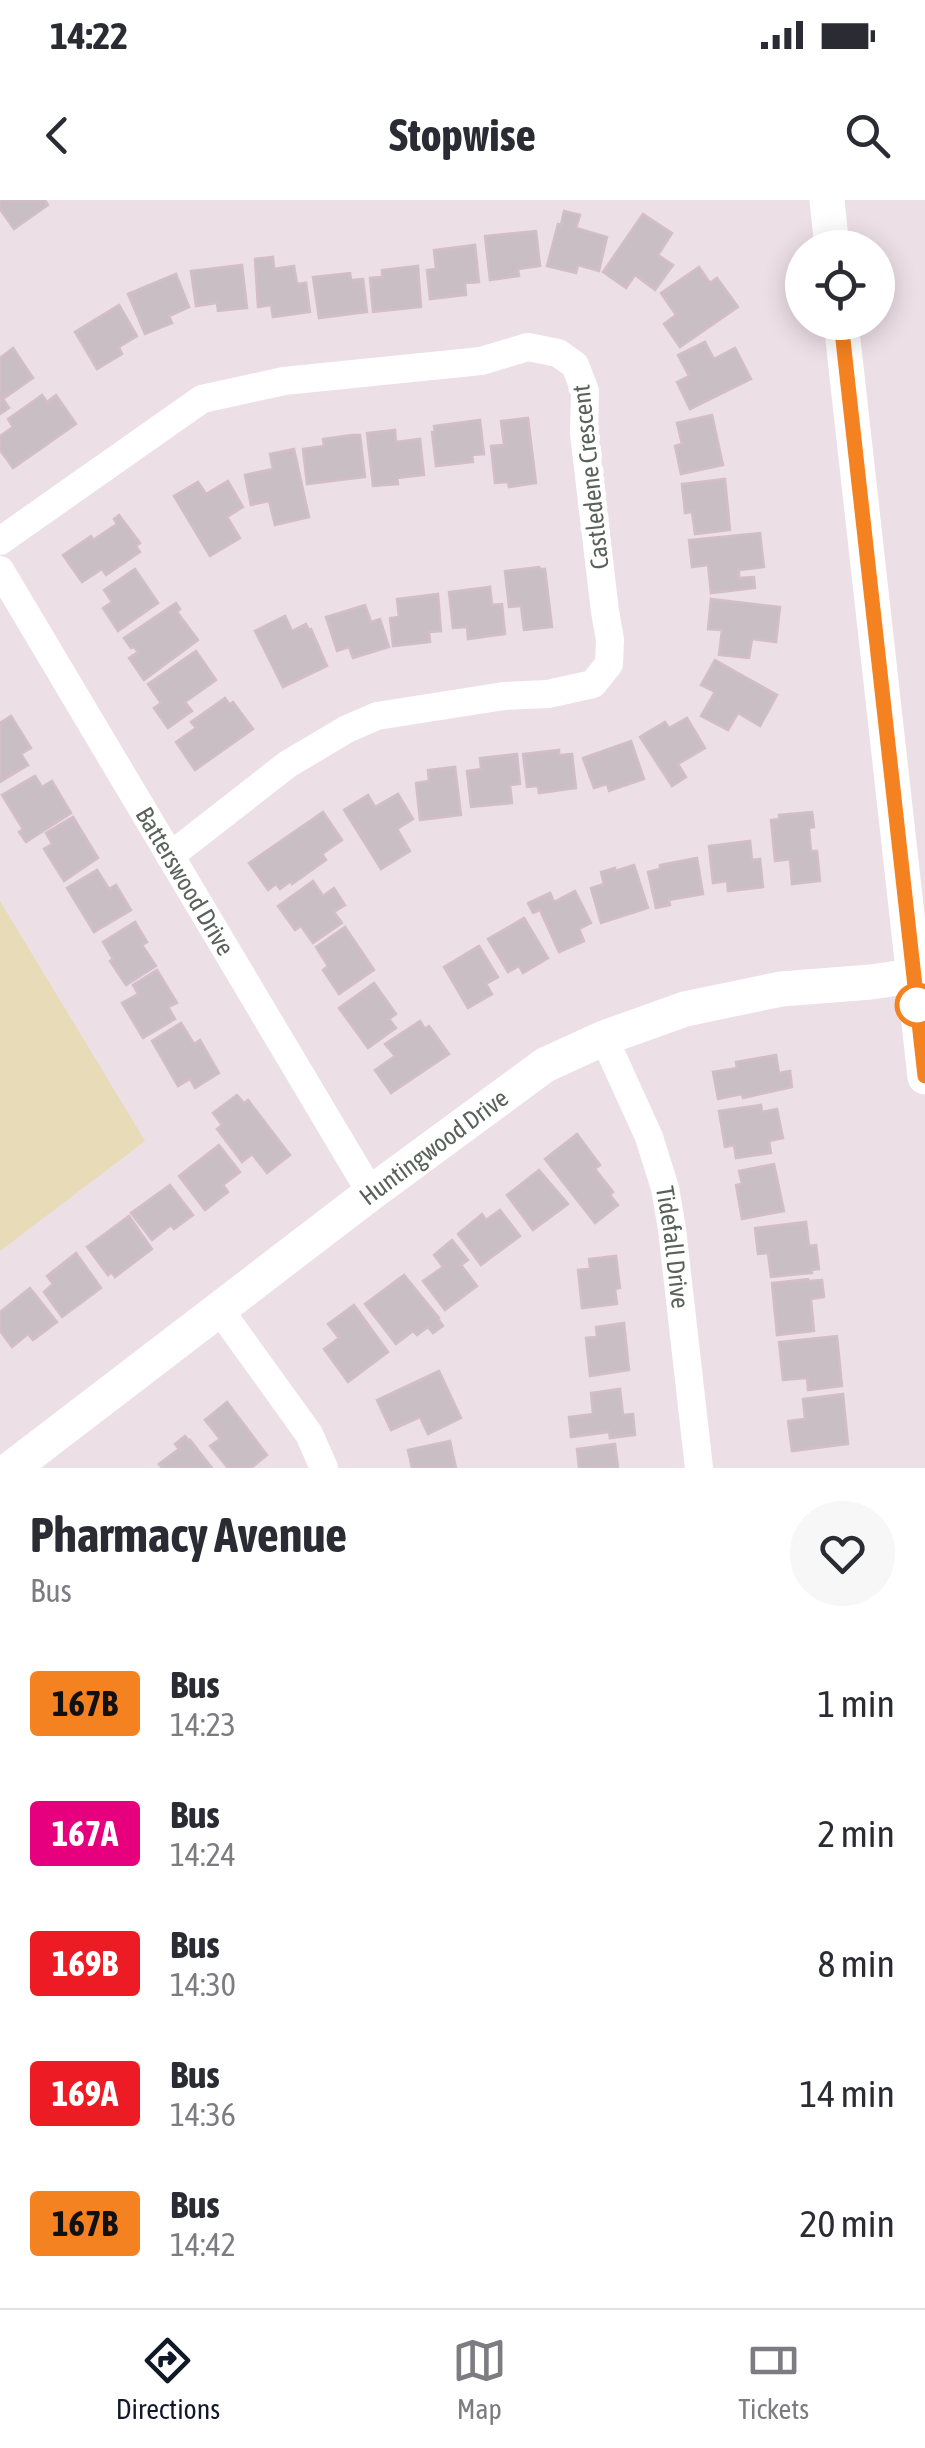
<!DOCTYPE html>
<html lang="en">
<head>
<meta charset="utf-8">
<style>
	:root { --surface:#fff; --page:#f7f7f7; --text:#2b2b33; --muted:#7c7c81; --line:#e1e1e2; --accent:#111827 }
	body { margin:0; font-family:"Asap Condensed",sans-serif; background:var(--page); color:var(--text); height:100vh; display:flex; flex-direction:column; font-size:38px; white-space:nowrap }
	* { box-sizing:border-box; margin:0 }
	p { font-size:32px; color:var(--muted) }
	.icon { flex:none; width:55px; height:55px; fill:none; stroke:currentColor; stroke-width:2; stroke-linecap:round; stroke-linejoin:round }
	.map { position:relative; height:1268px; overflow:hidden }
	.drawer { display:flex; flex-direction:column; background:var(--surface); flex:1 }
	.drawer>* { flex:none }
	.badge { padding:0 20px; border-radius:8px; font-size:35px; line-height:65px }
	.tools { position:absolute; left:785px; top:30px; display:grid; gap:20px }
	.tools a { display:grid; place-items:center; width:110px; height:110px; border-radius:50%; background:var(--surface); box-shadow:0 5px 25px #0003; font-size:50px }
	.map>.badge { position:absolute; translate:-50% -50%; box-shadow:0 0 0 5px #fff }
	.round { display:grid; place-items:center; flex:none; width:105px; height:105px; border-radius:52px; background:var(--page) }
	.summary { display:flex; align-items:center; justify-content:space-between; height:170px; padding:0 30px }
	h1 { font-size:48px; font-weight:700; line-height:75px }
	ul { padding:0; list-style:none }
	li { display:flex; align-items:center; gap:30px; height:130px; padding:0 30px }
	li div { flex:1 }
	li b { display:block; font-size:38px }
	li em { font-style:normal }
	li .badge { min-width:110px; font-weight:700; text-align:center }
	.status { display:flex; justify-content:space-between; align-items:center; height:70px; padding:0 50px; background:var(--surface); direction:ltr }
	.status svg { height:28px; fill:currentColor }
	header { display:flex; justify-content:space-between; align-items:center; height:130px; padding:0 30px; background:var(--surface); font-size:45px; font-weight:700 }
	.tabs { display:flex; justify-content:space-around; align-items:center; height:140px; border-top:2px solid var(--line); background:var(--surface); font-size:28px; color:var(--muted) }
	.tabs a { display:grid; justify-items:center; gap:5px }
	.tabs .current { color:var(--accent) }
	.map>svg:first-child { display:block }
	.green { fill:#e8dbb8 }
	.building { fill:#cabec5; stroke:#d2bdc9; stroke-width:2.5 }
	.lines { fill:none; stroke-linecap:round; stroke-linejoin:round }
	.minor { stroke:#fff; stroke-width:28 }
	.tertiary { stroke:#fff; stroke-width:35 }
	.line-casing { stroke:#fff; stroke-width:22 }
	.line { stroke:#f58220; stroke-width:15 }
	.stop-dot { fill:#fff; stroke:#f58220; stroke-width:5 }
	.labels { text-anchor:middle; stroke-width:10; stroke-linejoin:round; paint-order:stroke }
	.street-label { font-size:25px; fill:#58625b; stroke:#fff }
</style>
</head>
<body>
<div class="status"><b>14:22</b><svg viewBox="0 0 49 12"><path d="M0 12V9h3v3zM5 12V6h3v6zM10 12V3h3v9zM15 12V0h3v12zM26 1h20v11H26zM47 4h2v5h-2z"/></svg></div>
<header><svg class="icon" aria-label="back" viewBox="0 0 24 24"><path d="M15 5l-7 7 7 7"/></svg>Stopwise<svg class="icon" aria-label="search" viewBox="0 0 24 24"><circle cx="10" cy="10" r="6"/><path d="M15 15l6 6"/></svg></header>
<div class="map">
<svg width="925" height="1268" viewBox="0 0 925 1268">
	<rect width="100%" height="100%" fill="#eddfe6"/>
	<polygon class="green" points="0,701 145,941 0,1051"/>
	<g class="building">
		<polygon points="0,0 45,0 48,5 14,29 0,9"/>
		<polygon points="564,11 580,15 576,28 607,37 599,71 578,65 576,73 547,66 558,24 561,25"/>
		<polygon points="643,14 672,33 658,55 673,65 655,90 635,75 626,88 603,72"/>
		<polygon points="536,31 540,66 518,69 519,76 490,80 485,36"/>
		<polygon points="475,45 479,82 465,83 466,95 430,99 427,70 436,69 434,50"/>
		<polygon points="273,57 274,69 294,66 297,84 306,83 310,112 273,117 271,105 258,107 255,59"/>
		<polygon points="242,65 247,108 218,111 217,103 196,106 191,71"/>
		<polygon points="418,66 421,107 373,112 370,78 382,77 382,70"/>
		<polygon points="699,67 710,83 717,78 738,107 680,147 664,124 676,115 661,93"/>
		<polygon points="350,73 351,80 363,79 367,112 319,118 313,77"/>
		<polygon points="176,74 189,107 169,116 172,123 145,134 128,94"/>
		<polygon points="119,105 137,136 119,147 122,154 97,169 75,132"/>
		<polygon points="705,142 714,159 735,148 751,179 690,209 677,182 689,176 678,155"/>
		<polygon points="13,148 33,178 3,199 9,208 0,214 0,158"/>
		<polygon points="42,195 47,202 56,195 76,224 13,268 0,250 0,236 13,227 8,219"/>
		<polygon points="712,215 723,265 681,274 675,246 682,244 677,223"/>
		<polygon points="528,218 536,283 509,287 508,282 495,283 491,246 504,245 501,221"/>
		<polygon points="480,220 484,254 472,255 473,262 436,266 432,232 435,232 434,226"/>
		<polygon points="395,230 396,242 420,239 424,275 397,278 398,284 373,286 367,233"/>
		<polygon points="352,235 360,235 365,277 307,284 303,249 324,246 323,239"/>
		<polygon points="294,249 309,317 275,325 269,301 251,305 245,275 273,269 270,254"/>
		<polygon points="725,279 730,330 695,334 692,312 685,313 682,284"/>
		<polygon points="228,281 243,307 227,317 240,338 210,356 174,296 198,282 206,294"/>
		<polygon points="119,315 140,343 136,346 140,352 106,375 102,369 82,382 63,355 91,336 93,340 117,324 114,319"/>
		<polygon points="760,333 764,367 739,370 739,378 754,377 755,388 711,393 708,365 692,367 689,340"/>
		<polygon points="539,367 540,369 545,369 552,427 524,430 521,406 509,407 505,371"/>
		<polygon points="135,369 158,403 118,431 103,408 112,402 104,390"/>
		<polygon points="490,387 492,405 502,404 505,434 468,439 467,427 453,428 449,392"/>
		<polygon points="438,394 441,431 429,432 430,442 393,446 390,418 399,417 397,399"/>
		<polygon points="711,399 780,407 776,442 752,439 749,458 719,455 722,430 708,429"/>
		<polygon points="176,403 180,409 177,412 198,440 144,480 129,458 138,452 134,447 131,448 124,438"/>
		<polygon points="365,405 371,422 380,419 389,447 353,458 349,447 337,451 326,417"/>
		<polygon points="285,416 292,431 306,424 309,430 311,429 327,466 283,487 255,431"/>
		<polygon points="196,451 216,480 185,502 192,511 168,528 154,508 161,503 148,484"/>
		<polygon points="715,460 777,495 760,526 738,513 728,530 701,516 715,492 701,485"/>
		<polygon points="225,498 229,504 233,502 253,529 195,570 176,542 196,528 191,522"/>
		<polygon points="11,516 31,548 21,554 28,565 0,582 0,523"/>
		<polygon points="687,518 705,548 678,564 686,577 672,586 640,537 665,522 669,528"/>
		<polygon points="631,541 644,579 609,591 607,584 594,588 583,558"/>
		<polygon points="559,550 559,555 572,554 576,588 539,593 538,586 527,587 523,554"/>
		<polygon points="517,554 520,584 510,585 512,603 471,607 467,571 481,569 480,558"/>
		<polygon points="455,567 461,615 420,620 416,583 429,581 428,570"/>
		<polygon points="35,576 42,587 52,581 71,613 26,642 19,632 23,629 2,595"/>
		<polygon points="398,594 413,619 397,629 410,651 381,669 344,610 368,595 375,607"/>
		<polygon points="323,612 342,640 322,654 326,660 292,684 291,681 280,689 276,684 268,690 249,663"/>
		<polygon points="812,612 814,627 809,628 811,651 817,651 820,681 792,684 790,659 775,661 771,620 779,619 779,615"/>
		<polygon points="73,617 98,658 64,681 44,649 52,644 46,633"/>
		<polygon points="750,641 752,660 760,659 763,687 728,691 727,681 713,683 709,646"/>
		<polygon points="697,658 703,694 669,700 670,705 656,708 648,672 660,669 660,665"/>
		<polygon points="634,665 648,708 601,723 591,688 604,684 601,672 615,668 615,671"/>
		<polygon points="97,670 109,689 116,685 131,710 94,732 67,688"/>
		<polygon points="313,681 323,696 334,688 345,705 334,712 342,723 313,743 301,726 295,730 278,706"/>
		<polygon points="575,691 591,723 579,729 584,741 559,752 540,710 533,713 528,703 550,693 554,702"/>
		<polygon points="524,718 548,758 523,773 519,766 508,772 488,739"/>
		<polygon points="135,722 147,742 142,745 156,766 126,785 110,761 113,759 103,742"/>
		<polygon points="345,727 374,770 339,794 323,770 328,766 316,747"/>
		<polygon points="479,746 498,777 486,784 492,794 468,808 444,767"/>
		<polygon points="157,770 177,803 168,807 175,819 143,838 122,803 138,794 133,785"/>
		<polygon points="374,783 396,814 389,819 396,828 368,848 339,808"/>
		<polygon points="420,821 425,829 429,826 449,854 391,893 375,870 395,856 385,844"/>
		<polygon points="181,823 194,844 200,840 219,873 195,888 190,879 178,886 152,841"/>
		<polygon points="776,855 779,873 790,871 792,887 743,898 742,894 718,899 713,872 737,868 736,862"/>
		<polygon points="237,895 244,903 248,900 290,955 267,973 252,954 242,962 217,929 222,925 213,913"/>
		<polygon points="761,905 762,912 777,909 783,938 769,941 771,953 736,958 734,945 725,947 719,911"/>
		<polygon points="577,934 600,965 595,969 613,992 610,995 618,1005 595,1023 545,959"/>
		<polygon points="219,945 240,972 223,985 228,992 205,1010 179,976"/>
		<polygon points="774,964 784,1011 742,1019 736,985 742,984 739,971"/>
		<polygon points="539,970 568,1004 533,1030 507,995"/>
		<polygon points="170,985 193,1015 174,1029 171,1025 152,1040 131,1013"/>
		<polygon points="500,1010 520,1036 481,1065 458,1034 482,1014 486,1020"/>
		<polygon points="129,1016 152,1049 115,1077 111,1072 108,1075 87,1047"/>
		<polygon points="806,1022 809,1046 816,1045 819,1069 811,1070 812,1073 771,1077 768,1053 758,1054 755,1028"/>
		<polygon points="452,1040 468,1060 461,1065 477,1086 445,1110 423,1081 443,1067 434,1055"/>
		<polygon points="76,1053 101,1088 62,1117 44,1092 53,1084 47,1076"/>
		<polygon points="616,1056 620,1088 615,1089 617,1104 582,1108 578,1070 590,1069 589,1059"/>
		<polygon points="404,1075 439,1118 438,1119 443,1126 433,1133 428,1127 417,1135 413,1131 396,1144 365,1104"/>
		<polygon points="808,1079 809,1081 822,1080 824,1097 811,1099 814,1131 777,1135 772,1083"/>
		<polygon points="30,1088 57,1122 33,1140 28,1134 12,1147 0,1131 0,1112"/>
		<polygon points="354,1105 388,1152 348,1182 324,1149 339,1138 328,1124"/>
		<polygon points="624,1123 629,1170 590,1176 586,1138 597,1137 596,1127"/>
		<polygon points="837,1136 842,1186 808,1190 807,1178 783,1180 779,1142"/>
		<polygon points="439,1171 461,1218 428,1234 420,1217 391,1230 377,1200"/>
		<polygon points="620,1189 623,1215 633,1214 635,1235 610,1238 609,1232 571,1237 569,1217 593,1214 591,1193"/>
		<polygon points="843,1194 848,1244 792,1251 788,1221 805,1219 803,1199"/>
		<polygon points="227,1202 267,1255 251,1268 228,1268 210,1246 220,1239 205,1220"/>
		<polygon points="185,1236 189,1241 190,1240 212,1268 162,1268 159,1264 179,1249 175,1244"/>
		<polygon points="450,1241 456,1268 412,1268 408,1250"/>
		<polygon points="615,1244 618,1268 579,1268 577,1249"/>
	</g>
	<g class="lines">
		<g class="minor">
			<polyline points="0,341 202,199 284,181 481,161 528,147 558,153 575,165 585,191 584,234 605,411 610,440 609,464 593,484 548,494 504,496 377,516 347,529 288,564 170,656"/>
			<path id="s1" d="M0,370L371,993"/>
			<path id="s2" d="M604,838L649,937L665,988L672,1029L699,1268"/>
			<polyline points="219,1109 309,1234 324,1268"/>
		</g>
		<g class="tertiary">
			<polyline points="827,0 832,48"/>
			<polyline points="841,122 925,877"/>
			<path id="s3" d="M12,1268L371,993L545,865L604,838L685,809L781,789L871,782L925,774"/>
		</g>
	</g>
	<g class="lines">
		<g class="line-casing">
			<polyline id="line" points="841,122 925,876"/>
		</g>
		<use href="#line" class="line"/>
	</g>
	<circle class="stop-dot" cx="917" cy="805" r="20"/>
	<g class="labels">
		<g class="street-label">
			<text transform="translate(590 277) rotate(-96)" y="9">Castledene Crescent</text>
			<text dy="9" stroke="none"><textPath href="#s1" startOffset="362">Batterswood Drive</textPath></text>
			<text dy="9" stroke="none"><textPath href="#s3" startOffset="530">Huntingwood Drive</textPath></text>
			<text dy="9" stroke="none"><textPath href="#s2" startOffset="222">Tidefall Drive</textPath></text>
		</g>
	</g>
</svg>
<div class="tools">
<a><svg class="icon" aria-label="locate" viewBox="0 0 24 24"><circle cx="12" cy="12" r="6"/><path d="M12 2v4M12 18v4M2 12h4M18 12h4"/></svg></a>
</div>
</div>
<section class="drawer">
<div class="summary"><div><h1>Pharmacy Avenue</h1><p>Bus</p></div><a class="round"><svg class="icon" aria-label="heart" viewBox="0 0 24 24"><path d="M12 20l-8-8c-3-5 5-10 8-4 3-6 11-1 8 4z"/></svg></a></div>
<ul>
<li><span class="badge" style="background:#f58220;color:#111">167B</span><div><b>Bus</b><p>14:23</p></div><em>1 min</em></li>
<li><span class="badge" style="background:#e6007e;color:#fff">167A</span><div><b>Bus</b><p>14:24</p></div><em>2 min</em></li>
<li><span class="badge" style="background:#ed1c24;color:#fff">169B</span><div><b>Bus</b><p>14:30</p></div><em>8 min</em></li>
<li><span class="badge" style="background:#ed1c24;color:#fff">169A</span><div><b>Bus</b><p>14:36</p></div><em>14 min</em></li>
<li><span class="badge" style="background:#f58220;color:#111">167B</span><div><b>Bus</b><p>14:42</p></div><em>20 min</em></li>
</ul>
</section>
<nav class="tabs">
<a class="current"><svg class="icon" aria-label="directions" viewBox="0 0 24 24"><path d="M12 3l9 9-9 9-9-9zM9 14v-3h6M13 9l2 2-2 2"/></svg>Directions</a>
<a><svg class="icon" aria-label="map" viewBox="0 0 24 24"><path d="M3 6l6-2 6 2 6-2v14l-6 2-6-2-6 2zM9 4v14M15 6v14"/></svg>Map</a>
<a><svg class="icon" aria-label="tickets" viewBox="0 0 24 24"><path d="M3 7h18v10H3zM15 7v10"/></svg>Tickets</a>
</nav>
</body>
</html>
